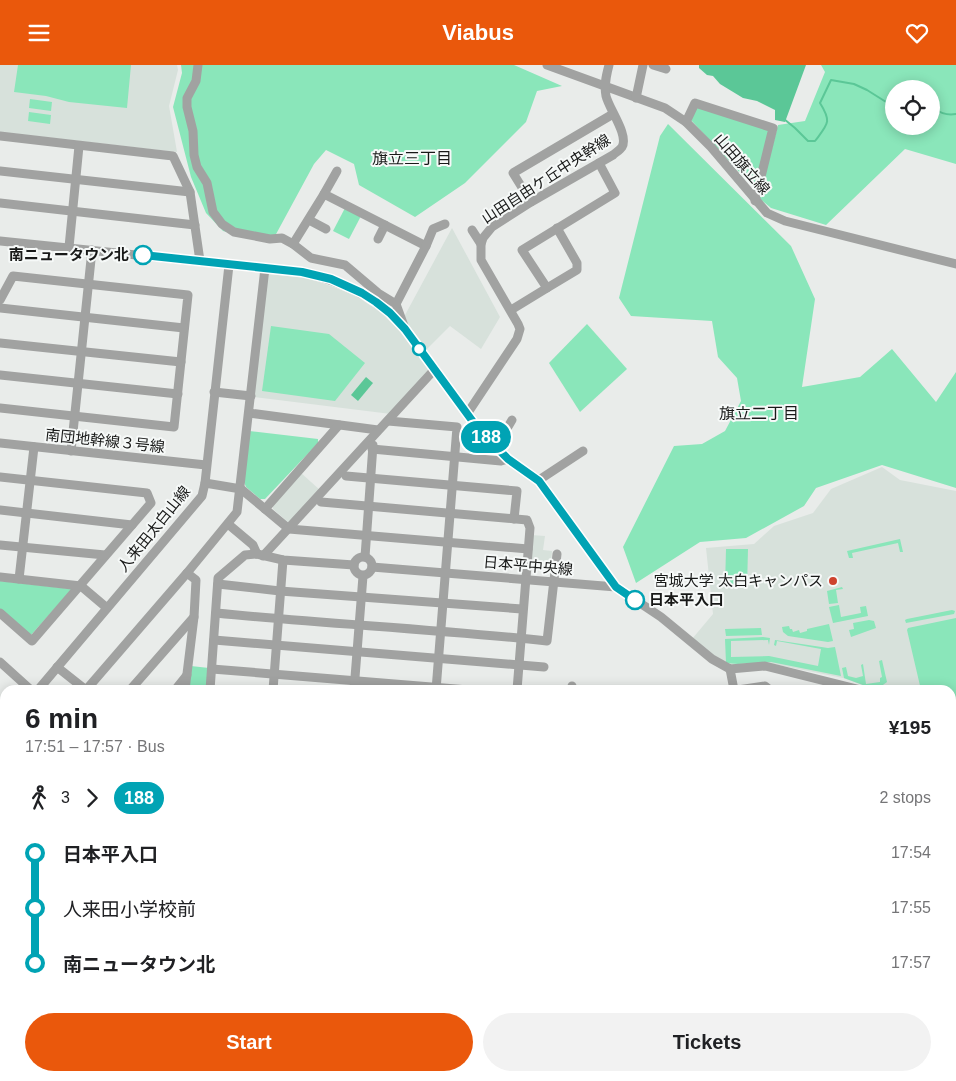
<!DOCTYPE html>
<html lang="en">
<head>
<meta charset="utf-8">
<style>
	:root { --surface:#fff; --page:#f2f2f2; --text:#202124; --muted:#757577; --accent:#ea580c }
	body { margin:0; font-family:Helvetica,"Noto Sans JP",sans-serif; background:var(--page); color:var(--text); height:100vh; display:flex; flex-direction:column; font-size:19px; white-space:nowrap }
	* { box-sizing:border-box; margin:0 }
	p { font-size:16px; color:var(--muted) }
	.icon { flex:none; width:28px; height:28px; fill:none; stroke:currentColor; stroke-width:2; stroke-linecap:round; stroke-linejoin:round }
	.map { position:relative; flex:1; overflow:hidden }
	.panel { position:absolute; left:0px; top:620px; width:956px; height:396px; display:flex; flex-direction:column; background:var(--surface); border-radius:15px 15px 0 0; box-shadow:0 2px 12px #0003 }
	.panel>* { flex:none }
	.badge { padding:0 10px; border-radius:16px; font-size:18px; line-height:32px }
	.tools { position:absolute; left:885px; top:15px; display:grid; gap:10px }
	.tools a { display:grid; place-items:center; width:55px; height:55px; border-radius:50%; background:var(--surface); box-shadow:0 2px 12px #0003; font-size:25px }
	.map>.badge { position:absolute; translate:-50% -50%; box-shadow:0 0 0 2px #fff }
	.legs { display:flex; align-items:center; gap:8px; height:55px; padding:0 25px; font-size:16px }
	.legs p { margin-inline-start:auto }
	.headline { display:flex; align-items:center; justify-content:space-between; height:85px; padding:0 25px }
	h1 { font-size:28px; font-weight:700; line-height:38px }
	.button { display:flex; gap:10px; margin-top:auto; padding:10px 25px }
	.button a { flex:1; height:58px; border-radius:30px; background:var(--accent); color:#fff; font-size:20px; font-weight:700; line-height:58px; text-align:center }
	.button a+a { background:var(--page); color:var(--text) }
	ul { padding:0 25px; list-style:none }
	li { display:flex; align-items:center; gap:18px; height:55px; font-size:19px }
	li i { display:grid; place-items:center; width:8px; height:100%; margin:0 6px; background:currentColor }
	li i::after { content:''; width:12px; height:12px; margin:-6px; border:4px solid; border-radius:50%; background:var(--surface) }
	li p { margin-inline-start:auto }
	li:first-child i { background:linear-gradient(#0000 50%,currentColor 0) }
	li:last-child i { background:linear-gradient(currentColor 50%,#0000 0) }
	header { display:flex; justify-content:space-between; align-items:center; height:65px; padding:0 25px; background:var(--accent); color:#fff; font-size:22px; font-weight:700 }
	.map>svg:first-child { display:block }
	.built { fill:#d7e1db }
	.green { fill:#8ae6ba; fill-rule:evenodd }
	.water { fill:#5bc797 }
	.lines { fill:none; stroke-linecap:round; stroke-linejoin:round }
	.stream { stroke:#5bc797; stroke-width:2 }
	.minor { stroke:#a1a2a1; stroke-width:9 }
	.line-1-casing { stroke:#fff; stroke-width:11 }
	.line-1 { stroke:#00a3b4; stroke-width:8 }
	.stop-1-dot { fill:#fff; stroke:#00a3b4; stroke-width:2.5 }
	.poi-dot { fill:#ce422e; stroke:#f6f9f8; stroke-width:2 }
	.labels { text-anchor:middle; stroke-width:4; stroke-linejoin:round; paint-order:stroke }
	.street-label { font-size:15px; fill:#181918; stroke:#f6f9f8 }
	.stop-label { font-size:15px; font-weight:bold; fill:#181918; stroke:#f6f9f8; text-anchor:end }
	.poi-label { font-size:15px; fill:#181918; stroke:#f6f9f8; text-anchor:end }
	.neighbourhood-label { font-size:16px; fill:#181918; stroke:#f6f9f8 }
</style>
</head>
<body>
<header><svg class="icon" aria-label="menu" viewBox="0 0 24 24"><path d="M4 6h16M4 12h16M4 18h16"/></svg>Viabus<svg class="icon" aria-label="heart" viewBox="0 0 24 24"><path d="M12 20l-8-8c-3-5 5-10 8-4 3-6 11-1 8 4z"/></svg></header>
<div class="map">
<svg width="956" height="1016" viewBox="0 0 956 1016">
	<rect width="100%" height="100%" fill="#e9ecea"/>
	<g class="built">
		<polygon points="0,0 177,0 178,5 169,41 177,87 0,67"/>
		<polygon points="452,163 500,252 481,284 450,261 427,284 407,258 404,252"/>
		<polygon points="268,209 309,213 355,230 379,246 399,265 429,305 391,349 254,332"/>
		<polygon points="882,402 900,415 956,426 956,643 951,642 951,625 878,625 843,613 768,598 727,600 692,574 713,549 706,483 754,479 774,461 813,448 831,424"/>
		<polygon points="301,408 321,426 291,457 288,457 273,444 273,441"/>
		<polygon points="531,470 545,471 543,485 552,486 551,499 528,497"/>
	</g>
	<g class="green">
		<polygon points="18,0 131,0 127,43 69,37 46,31 14,27"/>
		<polygon points="181,0 514,0 562,21 537,26 526,57 465,118 415,152 359,120 354,99 326,85 314,99 275,171 250,173 223,166 206,148 191,112 173,42 182,8"/>
		<path d="M821,0H956V99L905,84L826,160L771,143L759,133L778,60L805,56L825,7ZM894,24H931V61H894Z"/>
		<polygon points="30,34 52,37 51,46 29,43"/>
		<polygon points="694,39 773,63 754,123 690,54"/>
		<polygon points="29,47 51,50 50,59 28,56"/>
		<polygon points="668,59 791,181 815,234 802,322 860,312 892,284 936,337 956,307 956,423 882,400 816,423 804,441 746,473 700,477 636,518 623,482 674,381 702,379 725,366 741,336 737,313 718,292 712,256 631,251 619,233 660,71"/>
		<polygon points="345,143 361,151 349,174 333,166"/>
		<polygon points="587,259 627,304 580,347 549,298"/>
		<polygon points="271,261 329,269 365,298 335,336 262,326"/>
		<polygon points="249,366 318,374 318,378 265,434 260,434 246,422 244,417"/>
		<polygon points="900,474 903,487 900,487 898,478 852,488 853,493 849,493 847,486"/>
		<polygon points="726,484 748,484 747,523 725,522"/>
		<polygon points="0,516 72,524 31,570 0,544"/>
		<polygon points="842,522 843,524 836,525 838,538 829,539 827,526"/>
		<polygon points="839,540 841,552 861,548 860,542 866,541 868,551 833,558 829,542"/>
		<polygon points="952,545 955,546 954,549 906,558 905,555 907,554"/>
		<polygon points="956,553 956,641 951,640 951,625 921,625 907,565 908,563"/>
		<polygon points="869,555 874,556 876,563 851,572 849,565 854,564 853,558"/>
		<polygon points="829,559 833,576 828,577 788,571 783,567 782,562 789,561 790,564 792,564 793,567 799,565 800,568 807,566 807,564"/>
		<polygon points="761,563 762,570 726,571 725,564"/>
		<polygon points="763,572 770,573 769,580 768,575 731,576 731,592 769,591 818,601 821,584 777,576 776,581 774,580 775,575 828,583 835,582 841,611 771,597 738,599 726,598 725,574"/>
		<polygon points="882,595 887,617 876,625 844,613 842,603 846,602 848,611 856,613 863,611 861,600 863,599 866,619 880,617 880,613 882,612 879,596"/>
		<polygon points="191,601 209,603 207,625 188,625"/>
		<polygon points="5,880 5,992 0,990 0,882"/>
		<polygon points="225,1011 607,1011 599,1016 240,1016"/>
	</g>
	<g class="water">
		<polygon points="699,0 806,0 785,57 775,55 775,45 757,36 743,33 720,19 713,11 707,10 699,3"/>
		<polygon points="366,312 373,318 358,336 351,330"/>
		<polygon points="633,1011 875,1011 882,1016 623,1016"/>
	</g>
	<g class="lines">
		<g class="stream">
			<path d="M931,42C939,47 946,51 956,49"/>
			<path d="M784,54L795,63L808,76H815C828,59 832,57 820,38L831,15L854,19L867,25L894,42"/>
		</g>
		<g class="minor">
			<polyline points="198,0 196,16 187,33 187,42 193,66 194,90 197,102 207,118 213,147 222,159 234,167 270,174 282,173 293,179 311,193 345,200 378,228 396,239 404,261"/>
			<polyline points="547,0 665,43 686,57 711,82 767,148 785,156 956,199"/>
			<polyline points="653,0 666,4"/>
			<polyline points="636,33 643,0"/>
			<polyline points="686,57 695,38 773,63 755,136"/>
			<polyline points="0,71 173,91 190,127 200,196"/>
			<polyline points="0,106 190,127"/>
			<polyline points="324,129 337,106"/>
			<polyline points="531,137 513,108 613,49"/>
			<polyline points="0,138 195,160"/>
			<polyline points="309,155 326,164"/>
			<polyline points="472,165 481,179"/>
			<polyline points="378,174 385,160"/>
			<path d="M0,176L302,207C342,217 378,232 405,264C415,277 424,291 435,304"/>
			<polyline points="293,179 324,129 426,181 396,239"/>
			<polyline points="426,181 433,164 445,159"/>
			<polyline points="69,182 79,81"/>
			<polyline points="547,223 577,205 577,198 557,163"/>
			<polyline points="0,235 13,211 188,230 174,362 0,343"/>
			<polyline points="0,243 184,263"/>
			<polyline points="511,245 547,223 522,185 615,128 599,98"/>
			<polyline points="0,278 181,297"/>
			<polyline points="0,310 178,329"/>
			<polyline points="214,327 251,331"/>
			<polyline points="249,348 378,365"/>
			<path d="M467,349L517,274L520,264L518,259L481,195V179L483,173L492,162L531,137L613,90C615,88 620,85 622,82C629,70 609,44 606,31C604,20 606,11 609,0"/>
			<polyline points="388,356 457,362 436,625"/>
			<polyline points="0,378 206,400"/>
			<polyline points="496,382 512,355"/>
			<polyline points="372,384 501,396 508,394"/>
			<polyline points="71,386 92,185"/>
			<polyline points="346,411 517,426 514,454"/>
			<polyline points="0,412 147,428 151,438 32,576 0,548"/>
			<polyline points="539,415 583,386"/>
			<polyline points="205,418 241,424 289,464 528,484"/>
			<polyline points="321,437 527,455 530,463 517,625"/>
			<polyline points="265,444 339,360"/>
			<polyline points="0,445 132,460"/>
			<polyline points="228,459 253,480 257,489"/>
			<polyline points="0,480 105,490"/>
			<polyline points="263,491 435,304 479,365 508,394 539,415 616,522"/>
			<circle cx="363" cy="501" r="9"/>
			<polyline points="365,492 373,380"/>
			<polyline points="372,502 616,522 661,552 712,594 730,604 765,601 861,625"/>
			<polyline points="0,512 81,521 107,543"/>
			<polyline points="19,514 34,382"/>
			<polyline points="218,519 280,526 522,544"/>
			<path d="M216,548C326,559 437,564 547,576L557,489"/>
			<polyline points="214,575 544,602"/>
			<polyline points="0,597 31,625"/>
			<polyline points="57,602 86,625"/>
			<polyline points="212,604 468,625"/>
			<polyline points="730,604 734,625"/>
			<polyline points="38,625 202,431 205,418 229,200"/>
			<polyline points="86,625 187,508 237,447 265,203"/>
			<polyline points="130,625 194,552"/>
			<polyline points="175,625 187,610"/>
			<polyline points="185,625 194,552 196,515 187,508"/>
			<polyline points="210,625 218,513 245,490 257,489 283,495 354,500"/>
			<polyline points="273,625 283,495"/>
			<polyline points="354,625 363,511"/>
			<polyline points="572,625 572,621"/>
			<polyline points="738,625 765,621 770,625"/>
			<polyline points="0,674 5,667"/>
			<polyline points="951,695 956,696"/>
			<polyline points="951,735 956,736"/>
			<polyline points="951,820 956,801"/>
			<polyline points="0,851 5,844"/>
			<polyline points="951,864 956,866"/>
			<polyline points="951,1005 956,1006"/>
			<polyline points="537,1016 543,1011"/>
		</g>
	</g>
	<g class="lines">
		<g class="line-1-casing">
			<polyline id="line-1" points="143,190 302,207 331,214 362,228 376,237 390,248 405,264 479,365 508,394 539,416 616,522 635,535"/>
		</g>
		<use href="#line-1" class="line-1"/>
	</g>
	<g class="stop-1-dot">
		<circle cx="143" cy="190" r="9"/>
		<circle cx="419" cy="284" r="6"/>
		<circle cx="635" cy="535" r="9"/>
	</g>
	<circle class="poi-dot" cx="833" cy="516" r="5"/>
	<g class="labels">
		<g class="street-label">
			<text transform="translate(742 99) rotate(49)" y="5">山田旗立線</text>
			<text transform="translate(546 114) rotate(-33)" y="5">山田自由ケ丘中央幹線</text>
			<text transform="translate(105 376) rotate(6)" y="5">南団地幹線３号線</text>
			<text transform="translate(154 464) rotate(-51)" y="5">人来田太白山線</text>
			<text transform="translate(528 501) rotate(5)" y="5">日本平中央線</text>
		</g>
		<g class="stop-label">
			<text x="129" y="195">南ニュータウン北</text>
			<text x="649" y="540" text-anchor="start">日本平入口</text>
		</g>
		<g class="poi-label">
			<text x="823" y="521">宮城大学 太白キャンパス</text>
		</g>
		<g class="neighbourhood-label">
			<text x="412" y="99">旗立三丁目</text>
			<text x="759" y="354">旗立二丁目</text>
		</g>
	</g>
</svg>
<div class="tools">
<a><svg class="icon" aria-label="locate" viewBox="0 0 24 24"><circle cx="12" cy="12" r="6"/><path d="M12 2v4M12 18v4M2 12h4M18 12h4"/></svg></a>
</div>
<b class="badge" style="left:486px;top:372px;background:#00a3b4;color:#fff">188</b>
<section class="panel">
<div class="headline"><div><h1>6 min</h1><p>17:51 – 17:57 · Bus</p></div><b>¥195</b></div>
<div class="legs"><svg class="icon" aria-label="walk" viewBox="0 0 24 24"><circle cx="13" cy="4" r="2"/><path d="M13 8l-2 6 4 7M11 14l-3 7M7 12l3-4h3l4 4"/></svg>3<svg class="icon" aria-label="forward" viewBox="0 0 24 24"><path d="M9 5l7 7-7 7"/></svg><b class="badge" style="background:#00a3b4;color:#fff">188</b><p>2 stops</p></div>
<ul>
<li><i style="color:#00a3b4"></i><b>日本平入口</b><p>17:54</p></li>
<li><i style="color:#00a3b4"></i><span>人来田小学校前</span><p>17:55</p></li>
<li><i style="color:#00a3b4"></i><b>南ニュータウン北</b><p>17:57</p></li>
</ul>
<div class="button"><a>Start</a><a>Tickets</a></div>
</section>
</div>
</body>
</html>
